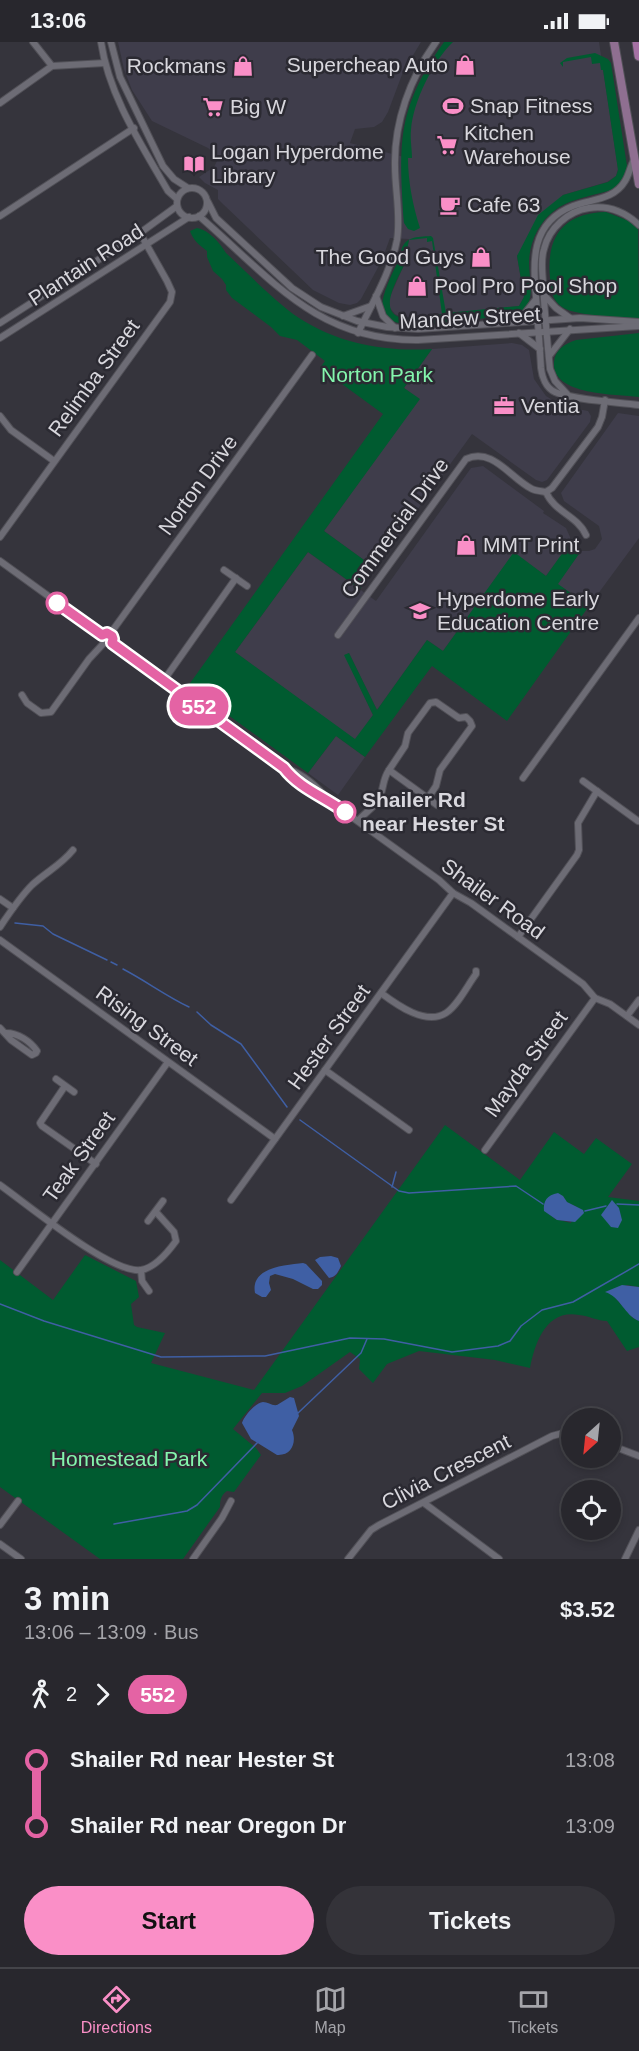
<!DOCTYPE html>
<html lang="en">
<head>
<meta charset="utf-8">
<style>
	:root { --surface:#28272d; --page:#343339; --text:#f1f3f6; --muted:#a5a5aa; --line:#444449; --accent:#fa8fc7 }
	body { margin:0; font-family:Helvetica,sans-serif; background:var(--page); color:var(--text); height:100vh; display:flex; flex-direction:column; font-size:22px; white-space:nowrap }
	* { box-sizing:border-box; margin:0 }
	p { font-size:20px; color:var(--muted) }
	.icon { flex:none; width:33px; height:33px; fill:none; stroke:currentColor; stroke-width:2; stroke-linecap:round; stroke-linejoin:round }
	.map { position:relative; height:1517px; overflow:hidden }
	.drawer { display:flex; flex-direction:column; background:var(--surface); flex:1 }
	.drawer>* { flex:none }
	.badge { padding:0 12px; border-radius:20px; font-size:21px; line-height:39px }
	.needle { width:39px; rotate:207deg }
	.buttons { position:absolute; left:561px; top:1366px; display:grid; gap:12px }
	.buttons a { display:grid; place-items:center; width:60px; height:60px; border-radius:50%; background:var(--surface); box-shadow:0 3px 9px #0003,0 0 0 2px var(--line); font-size:30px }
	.map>.badge { position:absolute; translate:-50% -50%; box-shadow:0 0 0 3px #fff }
	.legs { display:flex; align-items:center; gap:9px; height:66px; padding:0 24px; font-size:20px }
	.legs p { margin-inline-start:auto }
	.head { display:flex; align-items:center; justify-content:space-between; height:102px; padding:0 24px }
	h1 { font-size:33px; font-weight:600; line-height:45px }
	.button { display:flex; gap:12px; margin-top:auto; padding:12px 24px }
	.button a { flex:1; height:69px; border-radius:36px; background:var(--accent); color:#111; font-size:24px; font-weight:600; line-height:69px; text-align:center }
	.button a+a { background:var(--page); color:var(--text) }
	ul { padding:0 24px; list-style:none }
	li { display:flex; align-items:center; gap:21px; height:66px; font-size:22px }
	li i { display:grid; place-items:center; width:9px; height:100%; margin:0 8px; background:currentColor }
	li i::after { content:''; width:15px; height:15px; margin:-8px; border:4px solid; border-radius:50%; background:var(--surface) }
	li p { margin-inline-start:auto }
	li:first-child i { background:linear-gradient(#0000 50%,currentColor 0) }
	li:last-child i { background:linear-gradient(currentColor 50%,#0000 0) }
	.status { display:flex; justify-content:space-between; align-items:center; height:42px; padding:0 30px; background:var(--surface); direction:ltr }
	.status svg { height:16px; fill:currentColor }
	.dock { display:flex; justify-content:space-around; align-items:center; height:84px; border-top:2px solid var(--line); background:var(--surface); font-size:16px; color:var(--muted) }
	.dock a { display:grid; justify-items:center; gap:3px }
	.dock .on { color:var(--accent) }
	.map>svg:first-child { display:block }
	.built { fill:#3f3d4b }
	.green { fill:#005b30; fill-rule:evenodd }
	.water { fill:#3f5fa4 }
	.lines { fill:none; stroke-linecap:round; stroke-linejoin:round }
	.stream { stroke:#3f5fa4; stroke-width:1.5 }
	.minor-casing { stroke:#515057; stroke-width:8 }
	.major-casing { stroke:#515057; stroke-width:10 }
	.highway-casing { stroke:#515057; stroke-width:11 }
	.minor { stroke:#6d6c75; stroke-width:6 }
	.major { stroke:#8f6f91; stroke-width:8 }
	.highway { stroke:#a571a4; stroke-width:9 }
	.line-1-casing { stroke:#fff; stroke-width:14 }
	.line-1 { stroke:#e463a4; stroke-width:9 }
	.stop-1-dot { fill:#fff; stroke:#e463a4; stroke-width:3 }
	.labels { text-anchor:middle; stroke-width:5; stroke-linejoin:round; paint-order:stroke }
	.poi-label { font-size:21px; fill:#d8d7dd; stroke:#2b2a32; text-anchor:start }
	.street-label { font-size:21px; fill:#d8d7dd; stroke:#2b2a32 }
	.park-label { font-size:21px; fill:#84f6ad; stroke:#2b2a32 }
	.stop-label { font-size:21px; font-weight:bold; fill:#d8d7dd; stroke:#2b2a32; text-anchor:start }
</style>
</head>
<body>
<div class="status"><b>13:06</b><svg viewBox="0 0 49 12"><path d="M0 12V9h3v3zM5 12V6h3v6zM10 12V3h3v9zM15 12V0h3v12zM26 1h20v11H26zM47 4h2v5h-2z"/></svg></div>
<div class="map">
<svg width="639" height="1517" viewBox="0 0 639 1517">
	<rect width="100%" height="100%" fill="#35343c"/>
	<g class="built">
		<polygon points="118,0 421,0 403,30 388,70 382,80 374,85 355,87 350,101 404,115 417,49 448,0 599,0 618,127 616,134 607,140 563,153 517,214 524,255 519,264 403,276 395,272 390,266 389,257 404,223 409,197 390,196 382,218 361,257 357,261 350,263 339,261 313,248 224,163 218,157 218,148 205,141 199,135 214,125 217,119 215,112 208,106 152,79 132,48 124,27"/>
		<polygon points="512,301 522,303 529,308 534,337 546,354 562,364 588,369 591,374 590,380 547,438 542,440 536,438 472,392 375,526 324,489 419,357 404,346 432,307"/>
		<polygon points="618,371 639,374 639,496 589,564 557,542 581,509 589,509 595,507 602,497 599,484 564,459 561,451"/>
		<polygon points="483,424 544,469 543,471 566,486 570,495 570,502 546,534 514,511 443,609 427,598 377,668 349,611 345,613 373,673 355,698 235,610 308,510 376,559 471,426"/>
		<polygon points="336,694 365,715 338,753 308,731"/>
	</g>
	<g class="green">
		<path d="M444,0H453C433,19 413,60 411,88C410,97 412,107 412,116H408C408,140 413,164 420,186L414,189L408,187L404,181C399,101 396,68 444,0Z"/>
		<path d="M595,11L608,17L611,21L627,124C625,134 622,140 614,147C594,154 570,156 554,169C538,181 529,202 529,221C529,237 536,258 522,269C520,271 517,273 514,274C506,277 495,276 487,276C464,278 415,287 395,280C390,278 384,273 383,267C379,257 395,225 400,216L404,217V223C398,237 376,271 403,276C415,278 431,273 442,272L432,199L427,200V196L409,198L406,212L401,210C404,194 417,195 431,194L433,196L446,271L519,264L524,255L517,214L538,173L563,153L608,140L616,134L618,128L603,28H601L600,21L592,22L591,15L563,20V25L560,21L567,16Z"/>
		<path d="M606,170L629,179L638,187L639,276C625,277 572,273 562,265C552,258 551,248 550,236C546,195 563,171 606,170Z"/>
		<path d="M197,186C209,188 220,201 226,211C250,233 273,258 299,276C339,302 386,310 432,307L404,346L420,357L324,489L375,526L360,547L308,510L235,610L355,697L373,673L344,613L349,611L377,668L427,598L443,609L514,510L546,534L569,502L577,508L581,509L558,542L589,564L507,679L432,624L365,715L336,694L308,731L188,644L383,372L320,326L325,319L297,298L280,294L271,285L232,256L226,248V243L222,237L213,229L207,215V209C199,203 193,198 190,189Z"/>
		<path d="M639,291V355C617,352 551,354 554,320C555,307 565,302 576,298Z"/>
		<path d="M445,1083L520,1138L554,1090L584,1112L596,1096L632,1122L608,1155L639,1159V1245L627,1243L612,1252L633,1276L639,1279V1305L627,1309L607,1279C598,1279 589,1274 579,1273C546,1267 535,1301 530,1326L495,1318L419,1309L387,1322L373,1341L359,1327L360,1317L350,1310L302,1344L285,1351H262L233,1387L256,1406L261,1413L234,1450L227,1449C221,1453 220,1458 220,1465L183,1517H100L0,1445V1218L53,1258L85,1213L136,1239L139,1255L131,1262L134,1283L137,1285L165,1291L151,1321L254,1348ZM563,1154L566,1160L577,1165L571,1181L555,1177L551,1173Z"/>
	</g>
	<g class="water">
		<path d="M558,1151L563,1154L567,1160L583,1168L584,1171L575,1180L557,1178L544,1169C543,1159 547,1153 558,1151Z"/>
		<polygon points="612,1158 619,1166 622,1178 618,1186 611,1185 601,1173"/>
		<path d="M331,1214L338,1216L341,1224C338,1230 336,1235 329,1236L315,1218L320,1215Z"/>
		<path d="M303,1221L306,1222L322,1239V1243L318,1247H313L293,1237L275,1232L270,1234L269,1241L271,1248L266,1255H262L255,1251C250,1225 286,1223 303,1221Z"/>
		<path d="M622,1243L639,1245V1279C624,1273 621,1255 605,1250Z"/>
		<path d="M290,1355L294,1356L299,1374L292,1388C297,1400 292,1414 277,1413L251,1397L242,1381C244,1374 255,1361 263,1360C268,1360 272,1364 277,1363Z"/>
	</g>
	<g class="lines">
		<g class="stream">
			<polyline points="15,881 43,884 53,892 107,918"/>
			<polyline points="111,920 117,923"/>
			<path d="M123,927C146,939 166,954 189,965"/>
			<polyline points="197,970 211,983 241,1002 287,1065"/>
			<polyline points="300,1078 399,1149 409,1151 516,1144 543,1162"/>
			<polyline points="392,1145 396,1130"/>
			<polyline points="617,1162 639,1163"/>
			<polyline points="585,1169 606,1164"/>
			<polyline points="0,1262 44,1279 161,1315 265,1314 350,1296 384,1297 452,1310 498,1304 510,1299 521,1284 542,1268 573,1260 639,1222"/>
			<polyline points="298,1371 361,1311 367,1297"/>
			<polyline points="114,1482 187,1469 197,1463 258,1400"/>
		</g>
		<g class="minor-casing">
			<g id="minor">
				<polyline points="33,0 52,24"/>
				<path d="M101,0C109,54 141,102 168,149L177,157"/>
				<polyline points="111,0 120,35 163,124 174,137 188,146"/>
				<polyline points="0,61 52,24 105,21"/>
				<path d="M634,118C630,125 629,133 625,139C614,158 591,157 573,164C526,182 534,227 537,267C538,286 540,306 541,326C542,335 546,346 555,350C573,358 617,360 639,363"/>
				<circle cx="192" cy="161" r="15"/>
				<polyline points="208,160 216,176 292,246 321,265 357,279 387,285 418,287 580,276 639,280"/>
				<polyline points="0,174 134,86"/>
				<path d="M199,174C270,235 316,299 418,298L639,284"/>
				<polyline points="544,253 556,266 570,276"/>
				<polyline points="376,254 383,274 395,286"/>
				<polyline points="343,274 371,264"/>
				<polyline points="518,280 536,257"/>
				<polyline points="0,281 140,191 177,164"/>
				<path d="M358,291C372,261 391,230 397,198C401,173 395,149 395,124C394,80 410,36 436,0"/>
				<polyline points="519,291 540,307"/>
				<polyline points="0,296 189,175"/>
				<polyline points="549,314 570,287"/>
				<path d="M567,352L555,339L550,327C547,299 545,272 543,244C543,232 540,219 544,207C549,186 568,169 589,166C608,163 625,170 639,183"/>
				<polyline points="0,374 11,388 54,419"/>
				<path d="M546,450C554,470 578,474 586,493"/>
				<polyline points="0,495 170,260 172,250 167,239 140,191"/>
				<polyline points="0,519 102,593"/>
				<polyline points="224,528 247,544"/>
				<polyline points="110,592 312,313"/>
				<path d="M338,593L466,417C493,405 510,436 532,447C536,449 541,449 546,450L552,446L598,385L602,375L605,358"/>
				<polyline points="112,601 284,726 301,742 327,757 439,838 453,851 471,861 583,942 595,956 610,962 639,983"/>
				<polyline points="164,638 236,536"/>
				<polyline points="22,653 27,661 41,671 51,670 89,617 103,602"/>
				<path d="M284,726C300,730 314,742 325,754"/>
				<polyline points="523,736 639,576"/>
				<polyline points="583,739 638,779"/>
				<polyline points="428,756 436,744 440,728 472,684 470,679 466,675 459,676 436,660 430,661 408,691 405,704 389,728 437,763"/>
				<path d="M358,779C364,771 374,766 379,757C384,747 382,738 389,728"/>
				<polyline points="0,857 13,866"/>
				<path d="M0,885C10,870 20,855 32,843C46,830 61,823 73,808"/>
				<polyline points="518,895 577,813 579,808 578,781 597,749"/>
				<polyline points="0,898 275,1097"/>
				<path d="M381,951C397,963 426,984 446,971C458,963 467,944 476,932V929"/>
				<polyline points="627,974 639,958"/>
				<path d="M0,986L11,998L32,1013L36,1011L37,1009C30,999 18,991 6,991"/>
				<polyline points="325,1028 409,1088"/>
				<polyline points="56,1037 74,1050"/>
				<polyline points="65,1044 40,1081 42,1084 96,1122"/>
				<polyline points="485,1108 595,956"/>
				<path d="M0,1143C27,1162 111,1232 141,1228C154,1226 168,1210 176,1199L174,1190L156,1170"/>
				<polyline points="231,1158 453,851"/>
				<polyline points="148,1179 163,1159"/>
				<polyline points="141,1228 142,1239 149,1249"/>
				<polyline points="17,1230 168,1020"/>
				<polyline points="610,1403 639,1414"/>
				<polyline points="424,1461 499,1517"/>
				<polyline points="0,1483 18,1459"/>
				<polyline points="0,1502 21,1517"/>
				<polyline points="193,1517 222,1476 231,1459"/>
				<polyline points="348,1517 371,1488 379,1483 552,1394 563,1391 572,1391"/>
				<polyline points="625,1517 639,1488"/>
			</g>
		</g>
		<g class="major-casing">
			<polyline id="major" points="614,0 639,142"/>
		</g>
		<g class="highway-casing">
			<polyline id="highway" points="637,0 639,14"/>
		</g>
		<use href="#minor" class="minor"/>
		<use href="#major" class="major"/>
		<use href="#highway" class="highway"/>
	</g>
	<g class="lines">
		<g class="line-1-casing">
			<path id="line-1" d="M57,561L102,593L107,591L112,594L113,597L112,601L284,726C299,746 325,755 345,770"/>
		</g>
		<use href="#line-1" class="line-1"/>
	</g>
	<defs>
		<g id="shop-bare" transform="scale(1.62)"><path d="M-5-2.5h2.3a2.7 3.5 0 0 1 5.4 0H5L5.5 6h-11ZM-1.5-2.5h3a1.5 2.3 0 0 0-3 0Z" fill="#fa8fc7" stroke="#2b2a32" stroke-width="2.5" paint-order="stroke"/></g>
		<g id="stadium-bare" transform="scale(1.62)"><path d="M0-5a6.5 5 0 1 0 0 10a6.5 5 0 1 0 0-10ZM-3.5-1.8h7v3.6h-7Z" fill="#fa8fc7" stroke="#2b2a32" stroke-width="2.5" paint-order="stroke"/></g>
		<g id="supermarket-bare" transform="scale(1.62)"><path d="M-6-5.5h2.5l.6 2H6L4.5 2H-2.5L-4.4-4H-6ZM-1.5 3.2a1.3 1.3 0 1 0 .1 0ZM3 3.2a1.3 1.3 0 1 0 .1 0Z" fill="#fa8fc7" stroke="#2b2a32" stroke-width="2.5" paint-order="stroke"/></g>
		<g id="library-bare" transform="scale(1.62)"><path d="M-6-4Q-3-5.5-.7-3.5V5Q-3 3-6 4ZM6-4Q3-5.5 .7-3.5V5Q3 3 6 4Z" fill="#fa8fc7" stroke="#2b2a32" stroke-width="2.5" paint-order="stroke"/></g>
		<g id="cafe-bare" transform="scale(1.62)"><path d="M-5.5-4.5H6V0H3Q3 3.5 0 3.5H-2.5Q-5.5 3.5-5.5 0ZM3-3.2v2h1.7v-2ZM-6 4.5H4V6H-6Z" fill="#fa8fc7" stroke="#2b2a32" stroke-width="2.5" paint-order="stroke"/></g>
		<g id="office-bare" transform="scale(1.62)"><path d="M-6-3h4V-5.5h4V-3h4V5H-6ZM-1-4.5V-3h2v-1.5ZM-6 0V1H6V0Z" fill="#fa8fc7" stroke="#2b2a32" stroke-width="2.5" paint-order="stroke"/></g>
		<g id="school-bare" transform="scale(1.62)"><path d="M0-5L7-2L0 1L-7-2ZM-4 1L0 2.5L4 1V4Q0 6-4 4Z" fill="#fa8fc7" stroke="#2b2a32" stroke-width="2.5" paint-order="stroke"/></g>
	</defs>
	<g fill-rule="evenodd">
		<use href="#shop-bare" x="465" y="23"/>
		<use href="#shop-bare" x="243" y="24"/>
		<use href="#stadium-bare" x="453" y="64"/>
		<use href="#supermarket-bare" x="213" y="65"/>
		<use href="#supermarket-bare" x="447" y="103"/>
		<use href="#library-bare" x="194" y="122"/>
		<use href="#cafe-bare" x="450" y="163"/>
		<use href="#shop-bare" x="481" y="215"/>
		<use href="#shop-bare" x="417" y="244"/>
		<use href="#office-bare" x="504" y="364"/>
		<use href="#shop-bare" x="466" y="503"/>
		<use href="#school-bare" x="420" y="569"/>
	</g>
	<g class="stop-1-dot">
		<circle cx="57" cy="561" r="10"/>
		<circle cx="345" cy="770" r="10"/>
	</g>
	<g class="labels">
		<g class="poi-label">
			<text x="448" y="30" text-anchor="end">Supercheap Auto</text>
			<text x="226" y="31" text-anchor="end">Rockmans</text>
			<text x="470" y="71">Snap Fitness</text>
			<text x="230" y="72">Big W</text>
			<text x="464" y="98">Kitchen<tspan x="464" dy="24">Warehouse</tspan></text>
			<text x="211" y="117">Logan Hyperdome<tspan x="211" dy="24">Library</tspan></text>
			<text x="467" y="170">Cafe 63</text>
			<text x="464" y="222" text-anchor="end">The Good Guys</text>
			<text x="434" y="251">Pool Pro Pool Shop</text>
			<text x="521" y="371">Ventia</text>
			<text x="483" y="510">MMT Print</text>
			<text x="437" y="564">Hyperdome Early<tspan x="437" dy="24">Education Centre</tspan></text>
		</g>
		<g class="street-label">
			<text transform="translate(86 223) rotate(-33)" y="7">Plantain Road</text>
			<text transform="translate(470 276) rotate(-3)" y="7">Mandew Street</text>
			<text transform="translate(94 336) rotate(-54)" y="7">Relimba Street</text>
			<text transform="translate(198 443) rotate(-54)" y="7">Norton Drive</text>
			<text transform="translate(395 486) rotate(-54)" y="7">Commercial Drive</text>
			<text transform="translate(493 857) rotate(36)" y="7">Shailer Road</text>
			<text transform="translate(147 984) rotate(36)" y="7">Rising Street</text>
			<text transform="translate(329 995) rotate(-54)" y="7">Hester Street</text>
			<text transform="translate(526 1022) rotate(-54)" y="7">Mayda Street</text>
			<text transform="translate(79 1115) rotate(-54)" y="7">Teak Street</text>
			<text transform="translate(446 1430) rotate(-27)" y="7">Clivia Crescent</text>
		</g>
		<g class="park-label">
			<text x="377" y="340">Norton Park</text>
			<text x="129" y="1424">Homestead Park</text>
		</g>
		<g class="stop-label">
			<text x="362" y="765">Shailer Rd<tspan x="362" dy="24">near Hester St</tspan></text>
		</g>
	</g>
</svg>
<div class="buttons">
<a><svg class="needle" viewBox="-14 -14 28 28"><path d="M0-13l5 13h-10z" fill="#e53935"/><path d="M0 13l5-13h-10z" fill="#a5a5aa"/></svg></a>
<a><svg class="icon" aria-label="locate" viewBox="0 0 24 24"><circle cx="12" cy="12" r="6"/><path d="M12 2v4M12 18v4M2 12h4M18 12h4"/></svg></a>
</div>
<b class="badge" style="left:199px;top:664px;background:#e463a4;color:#fff">552</b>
</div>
<section class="drawer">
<div class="head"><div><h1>3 min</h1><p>13:06 – 13:09 · Bus</p></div><b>$3.52</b></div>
<div class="legs"><svg class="icon" aria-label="walk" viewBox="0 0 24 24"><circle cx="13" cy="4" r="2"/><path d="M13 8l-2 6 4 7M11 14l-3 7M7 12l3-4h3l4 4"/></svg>2<svg class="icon" aria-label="forward" viewBox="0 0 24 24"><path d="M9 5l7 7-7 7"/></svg><b class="badge" style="background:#e463a4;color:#fff">552</b></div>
<ul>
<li><i style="color:#e463a4"></i><b>Shailer Rd near Hester St</b><p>13:08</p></li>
<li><i style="color:#e463a4"></i><b>Shailer Rd near Oregon Dr</b><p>13:09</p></li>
</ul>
<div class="button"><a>Start</a><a>Tickets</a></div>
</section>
<nav class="dock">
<a class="on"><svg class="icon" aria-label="directions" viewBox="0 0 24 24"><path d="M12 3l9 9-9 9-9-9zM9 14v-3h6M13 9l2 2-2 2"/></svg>Directions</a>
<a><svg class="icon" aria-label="map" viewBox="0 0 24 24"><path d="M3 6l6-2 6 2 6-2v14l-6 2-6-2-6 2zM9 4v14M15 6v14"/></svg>Map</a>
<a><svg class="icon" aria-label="tickets" viewBox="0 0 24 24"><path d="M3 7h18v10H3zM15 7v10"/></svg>Tickets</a>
</nav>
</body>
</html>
